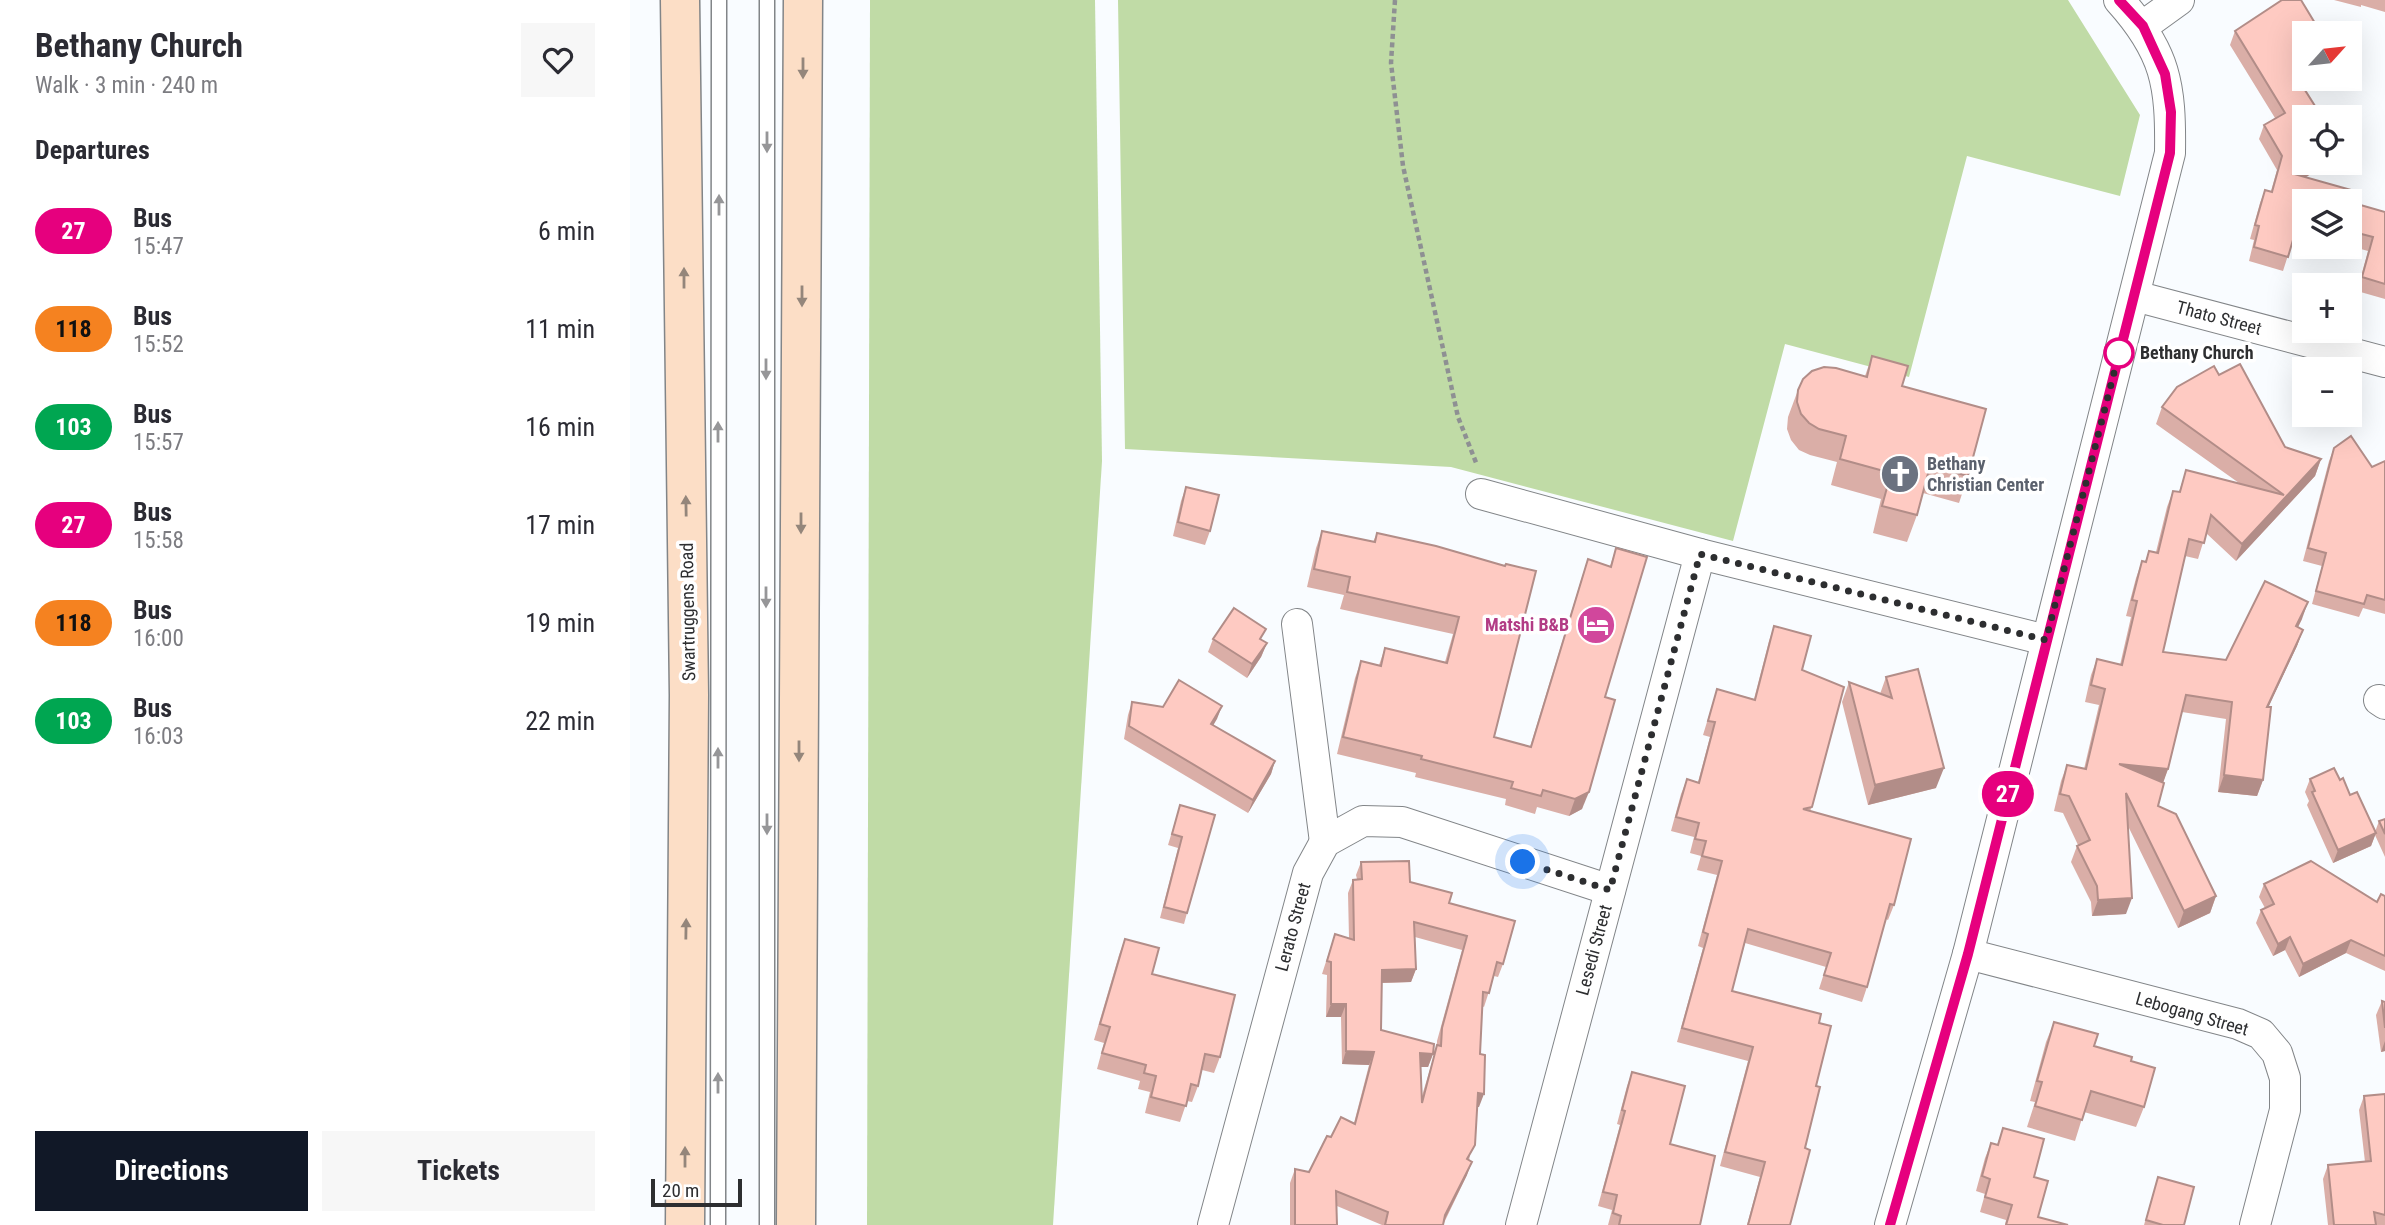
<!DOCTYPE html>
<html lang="en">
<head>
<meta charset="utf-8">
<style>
	:root { --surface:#fff; --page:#f7f7f7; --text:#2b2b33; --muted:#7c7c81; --accent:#111827 }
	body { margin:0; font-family:"Roboto Condensed",sans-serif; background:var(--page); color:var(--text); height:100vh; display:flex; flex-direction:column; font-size:26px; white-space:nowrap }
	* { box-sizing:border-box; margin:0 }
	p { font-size:23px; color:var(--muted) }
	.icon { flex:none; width:38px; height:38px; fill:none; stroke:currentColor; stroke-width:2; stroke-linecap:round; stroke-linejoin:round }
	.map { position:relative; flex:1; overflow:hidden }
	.panel { display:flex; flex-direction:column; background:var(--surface); width:630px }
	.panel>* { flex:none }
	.badge { padding:0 14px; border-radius:23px; font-size:24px; line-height:46px }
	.needle { width:46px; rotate:63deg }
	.controls { position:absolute; left:1662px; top:21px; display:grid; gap:14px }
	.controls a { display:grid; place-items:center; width:70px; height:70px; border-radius:0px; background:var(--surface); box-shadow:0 7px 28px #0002; font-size:35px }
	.scale { position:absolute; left:21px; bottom:18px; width:91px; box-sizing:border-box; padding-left:7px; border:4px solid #2d2e30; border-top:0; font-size:19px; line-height:24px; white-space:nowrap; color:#2d2e30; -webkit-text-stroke:5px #fff; paint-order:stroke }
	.you { position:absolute; width:35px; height:35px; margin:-18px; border:5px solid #fff; border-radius:50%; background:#1a73e8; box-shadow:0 0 0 10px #1a73e833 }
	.map>.badge { position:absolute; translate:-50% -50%; box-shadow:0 0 0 4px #fff }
	h2 { padding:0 35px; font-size:26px; line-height:63px }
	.round { display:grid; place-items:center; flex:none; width:74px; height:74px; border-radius:0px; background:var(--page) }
	.headline { display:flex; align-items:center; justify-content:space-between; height:119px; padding:0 35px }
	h1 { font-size:33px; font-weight:700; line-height:52px }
	.action { display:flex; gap:14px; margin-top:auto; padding:14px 35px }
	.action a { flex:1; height:80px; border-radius:0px; background:var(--accent); color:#fff; font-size:28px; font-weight:700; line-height:80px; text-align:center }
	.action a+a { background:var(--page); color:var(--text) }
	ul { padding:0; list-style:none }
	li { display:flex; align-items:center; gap:21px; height:98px; padding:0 35px }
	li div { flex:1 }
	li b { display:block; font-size:26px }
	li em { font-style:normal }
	li .badge { min-width:77px; font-weight:700; text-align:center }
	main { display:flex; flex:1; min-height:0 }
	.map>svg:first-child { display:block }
	.green { fill:#c0dba6 }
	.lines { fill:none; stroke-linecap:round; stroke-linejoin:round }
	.service-casing { stroke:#828588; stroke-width:17 }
	.minor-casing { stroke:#828588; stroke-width:32 }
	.secondary-casing { stroke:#828588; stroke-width:41 }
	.path { stroke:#8e9093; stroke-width:4.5; stroke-dasharray:5 3.5; stroke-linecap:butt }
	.service { stroke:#fff; stroke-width:14 }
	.minor { stroke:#fff; stroke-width:30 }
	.secondary { stroke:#fcdec6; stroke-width:38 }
	.wall { fill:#daaea7; fill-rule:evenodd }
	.shaded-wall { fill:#b28d88 }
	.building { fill:#fecac2; stroke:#b28d88; stroke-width:2; fill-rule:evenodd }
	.oneway { fill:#94867b }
	.oneway2 { fill:#969698 }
	.line-casing { stroke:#fff; stroke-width:16 }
	.line { stroke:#e6007e; stroke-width:10 }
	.walk { stroke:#2d2e30; stroke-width:7; stroke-dasharray:0 12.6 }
	.stop-dot { fill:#fff; stroke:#e6007e; stroke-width:3.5 }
	.labels { text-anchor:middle; stroke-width:7; stroke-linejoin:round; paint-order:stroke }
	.street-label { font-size:18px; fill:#2d2e30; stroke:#fff }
	.stop-label { font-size:18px; font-weight:bold; fill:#2d2e30; stroke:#fff; text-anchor:start }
	.worship-label { font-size:18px; font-weight:bold; fill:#5b616d; stroke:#fff; text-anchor:start }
	.hotel-label { font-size:18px; font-weight:bold; fill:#b23c85; stroke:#fff; text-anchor:end }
</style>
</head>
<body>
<main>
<section class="panel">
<div class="headline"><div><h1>Bethany Church</h1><p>Walk · 3 min · 240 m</p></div><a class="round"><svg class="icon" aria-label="heart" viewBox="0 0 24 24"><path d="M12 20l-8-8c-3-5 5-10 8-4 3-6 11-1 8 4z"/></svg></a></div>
<h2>Departures</h2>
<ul>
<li><span class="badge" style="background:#e6007e;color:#fff">27</span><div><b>Bus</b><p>15:47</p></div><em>6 min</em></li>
<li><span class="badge" style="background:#f58220;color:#111">118</span><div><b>Bus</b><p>15:52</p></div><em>11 min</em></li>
<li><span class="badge" style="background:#00a651;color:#fff">103</span><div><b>Bus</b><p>15:57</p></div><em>16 min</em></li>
<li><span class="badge" style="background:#e6007e;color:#fff">27</span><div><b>Bus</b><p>15:58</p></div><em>17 min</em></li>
<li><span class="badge" style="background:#f58220;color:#111">118</span><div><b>Bus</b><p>16:00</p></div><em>19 min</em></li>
<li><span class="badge" style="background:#00a651;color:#fff">103</span><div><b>Bus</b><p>16:03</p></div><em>22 min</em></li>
</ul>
<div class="action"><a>Directions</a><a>Tickets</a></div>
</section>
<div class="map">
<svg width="1755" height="1225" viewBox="0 0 1755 1225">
	<rect width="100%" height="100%" fill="#f9fcff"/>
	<g class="green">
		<polygon points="240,0 465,0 472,461 423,1225 237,1225"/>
		<polygon points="488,0 1438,0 1510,115 1490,196 1337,156 1279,377 1155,344 1103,541 821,467 495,449"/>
	</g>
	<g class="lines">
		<g class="service-casing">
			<g id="service">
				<polyline points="137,0 137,1225"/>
				<polyline points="88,1225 89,0"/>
			</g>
		</g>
		<g class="minor-casing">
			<g id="minor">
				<polyline points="1513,26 1549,0"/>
				<polyline points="1505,296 1755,362"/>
				<polyline points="851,494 1070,554 1416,640"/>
				<polyline points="667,624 695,842"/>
				<polyline points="1749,700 1755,704"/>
				<polyline points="1338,954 1608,1024 1631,1034 1647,1053 1655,1078 1655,1110 1625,1225"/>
				<polyline points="583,1225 678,873 695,842 733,821 772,822 980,890"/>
				<polyline points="891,1225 1070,554"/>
				<path d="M1260,1225L1338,954L1540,153C1541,85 1536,52 1489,0"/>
			</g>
		</g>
		<g class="secondary-casing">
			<g id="secondary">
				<polyline points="50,0 59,695 55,1225"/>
				<polyline points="166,1225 173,0"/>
			</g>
		</g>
		<polyline class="path" points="765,0 761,63 773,166 828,417 847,465"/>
		<use href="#service" class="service"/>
		<use href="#minor" class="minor"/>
		<use href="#secondary" class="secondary"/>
	</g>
	<g class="wall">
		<polygon points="1704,0 1755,0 1755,12 1731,5 1731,7"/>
		<polygon points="1605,31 1673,86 1676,177 1675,233 1666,230 1653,271 1619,261 1624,240 1620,239 1630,203 1635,190 1641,191 1647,170 1629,139 1634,125 1645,118 1600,45"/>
		<polygon points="1720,202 1755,212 1755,299 1727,291 1738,251 1720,246"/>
		<polygon points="1242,356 1272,386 1338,476 1329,503 1293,493 1287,515 1277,542 1243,533 1251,499 1201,485 1207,462 1180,455 1169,450 1161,440 1157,429 1158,417 1168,390 1235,376"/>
		<polygon points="1589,375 1655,447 1691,459 1685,476 1606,561 1576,533 1568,559 1555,556 1533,652 1596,660 1672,619 1668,627 1673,630 1667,646 1638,707 1633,780 1627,796 1588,792 1596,719 1552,712 1538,769 1533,782 1528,806 1586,896 1580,913 1548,928 1498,826 1496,914 1462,916 1461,902 1441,862 1447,846 1448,845 1433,813 1424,811 1431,781 1437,765 1454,769 1469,705 1455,702 1461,675 1467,659 1490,665 1501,617 1496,616 1506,578 1512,561 1515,562 1519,551 1526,552 1537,507 1543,491 1549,492 1556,470 1609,483 1526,424 1532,407"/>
		<polygon points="1704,448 1742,467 1755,461 1755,614 1733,608 1729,617 1682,604 1692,566 1673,561 1699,461"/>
		<polygon points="556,487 580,531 575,545 543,536 551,501"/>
		<polygon points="692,531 743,542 747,533 875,566 864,737 900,747 952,577 958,559 980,566 986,548 975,697 952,809 939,816 907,807 905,814 875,805 876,799 785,777 786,773 707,754 725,678 731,661 749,665 755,648 815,662 823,634 710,609 714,595 677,587 686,548"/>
		<polygon points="1144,626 1172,670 1182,807 1180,811 1264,905 1258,920 1256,919 1237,987 1232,1002 1189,989 1196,967 1115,943 1102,991 1189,1023 1186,1086 1160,1225 1117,1225 1130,1177 1090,1166 1118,1061 1047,1042 1073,948 1068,946 1087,875 1067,870 1071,856 1060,853 1064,837 1041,831 1051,794 1057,779 1068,782 1080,737 1073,735 1087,689 1124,699 1139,641"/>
		<polygon points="583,639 632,640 637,643 631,657 617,678 578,652"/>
		<polygon points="1256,677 1306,788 1238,805 1212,702 1219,682 1250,694"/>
		<polygon points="502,702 533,707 592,706 583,726 645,761 641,774 618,813 494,739 498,715"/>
		<polygon points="1680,779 1710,780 1745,832 1749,821 1755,819 1755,857 1745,835 1741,846 1703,863 1677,805 1679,801 1675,792"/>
		<polygon points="550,805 557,913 554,924 530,918 548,848 538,845"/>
		<path d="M731,862L780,882L819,903L873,964L868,977L864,976L854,1007L852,1006L849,1107H847L837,1175L813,1225H752L707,1206V1225H660V1183L665,1169L679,1172L701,1137L724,1123L739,1065L712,1064L711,1017H696L697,975L692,974L705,934L719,938L718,893L723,880L727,879L726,875ZM785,937L832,950L807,1041V1046L791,1099L790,1067H798L803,1054L751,1030L752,983L781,982L786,969Z"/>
		<polygon points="1634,884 1747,902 1755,896 1755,971 1716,953 1669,977 1655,950 1643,956 1626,923 1631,910 1635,908 1629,897"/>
		<polygon points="495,939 590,1057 584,1073 572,1070 568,1086 562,1102 557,1101 550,1122 515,1113 520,1092 508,1089 510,1081 467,1069 474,1043 464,1040 489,955"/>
		<polygon points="1752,1001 1755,1002 1755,1051 1751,1052 1746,1015"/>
		<polygon points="1424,1022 1464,1046 1501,1061 1514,1107 1506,1127 1454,1112 1445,1141 1397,1127 1405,1102 1400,1101 1416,1042"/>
		<polygon points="1002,1072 1040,1144 1070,1225 978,1225 982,1210 968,1206 990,1125 987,1124 997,1086"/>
		<polygon points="1755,1094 1755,1225 1698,1225 1693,1179 1698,1165 1735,1162 1729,1110 1734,1096"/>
		<polygon points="1373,1128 1404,1177 1408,1217 1438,1225 1375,1225 1376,1220 1350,1212 1355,1194 1346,1191 1355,1158 1361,1143 1367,1145"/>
		<polygon points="1528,1177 1554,1225 1514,1225"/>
	</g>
	<g class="shaded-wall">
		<polygon points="1675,75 1675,79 1686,79 1663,92 1668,79"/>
		<polygon points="1682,163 1700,163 1659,187 1664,174"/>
		<polygon points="1691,459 1685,476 1606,561 1612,544"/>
		<polygon points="1678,602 1672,619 1660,643 1666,626"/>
		<polygon points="1673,630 1667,646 1631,723 1637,707"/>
		<polygon points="637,643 631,657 617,678 622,664"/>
		<polygon points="592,706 587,719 576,737 581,724"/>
		<polygon points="645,761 641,774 618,813 623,800"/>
		<polygon points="1489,764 1538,769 1532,786"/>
		<polygon points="1314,768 1306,788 1238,805 1245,785"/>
		<polygon points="1594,775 1633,780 1627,796 1588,792"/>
		<polygon points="959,792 952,809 939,816 945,799"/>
		<polygon points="1746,833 1741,846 1703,863 1708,850"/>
		<polygon points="1586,896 1580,913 1548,928 1554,911"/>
		<polygon points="1502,898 1496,914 1462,916 1468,900"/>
		<polygon points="1660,937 1655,950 1643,956 1648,944"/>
		<polygon points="1721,940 1716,953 1669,977 1673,964"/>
		<polygon points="786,969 781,982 747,983 752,970"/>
		<polygon points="701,1004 716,1004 711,1017 696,1017"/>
		<polygon points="1755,1041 1755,1051 1751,1052"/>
		<polygon points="716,1051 744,1052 739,1065 712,1064"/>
		<polygon points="790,1053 803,1054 798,1067 785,1067"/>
		<polygon points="848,1093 854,1094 849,1107 843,1107"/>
		<polygon points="842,1162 837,1175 812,1225 815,1215"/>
	</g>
	<g class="building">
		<polygon points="1652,0 1671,0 1691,33 1675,33 1675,75 1668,79 1692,117 1675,117 1675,163 1682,163 1664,174 1721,190 1718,201 1675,201 1675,218 1670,216 1658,257 1624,247 1629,226 1625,225 1635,190 1642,192 1652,156 1634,125 1655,113 1605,31"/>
		<polygon points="1720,202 1755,212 1755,284 1732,277 1743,237 1720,231"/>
		<polygon points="1242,356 1278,366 1272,386 1356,409 1338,476 1300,466 1287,515 1252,506 1261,473 1210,459 1216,436 1189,429 1179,423 1171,414 1167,402 1168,390 1173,379 1182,371 1194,367 1206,368 1237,377"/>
		<polygon points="1610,364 1655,447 1691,459 1612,544 1581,515 1574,543 1559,539 1533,652 1596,660 1635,581 1678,602 1666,626 1673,630 1637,707 1641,707 1633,780 1594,775 1602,702 1556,695 1538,769 1489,764 1534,783 1528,806 1546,814 1586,896 1554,911 1496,793 1502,898 1468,900 1467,886 1447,846 1460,840 1439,796 1430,794 1437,765 1456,769 1475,689 1461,685 1467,659 1492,665 1507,601 1502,600 1512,561 1516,562 1519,551 1528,553 1543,491 1550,492 1556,470 1654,495 1532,407 1547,387 1584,366 1589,375"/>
		<polygon points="1721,436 1742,467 1755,461 1755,600 1737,595 1734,604 1686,591 1696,553 1678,548 1704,448"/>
		<polygon points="556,487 589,495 580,531 548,522"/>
		<polygon points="692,531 745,542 747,533 806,546 875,566 876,564 906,571 864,737 901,747 958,559 981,567 986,548 1017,557 975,697 985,700 959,792 945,799 913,790 911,796 881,788 883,782 791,759 792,756 713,737 731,661 751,666 755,648 817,663 829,617 717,592 720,577 684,569"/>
		<polygon points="604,608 636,629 630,639 637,643 622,664 583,639"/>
		<polygon points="1144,626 1181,636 1172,670 1214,687 1182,807 1173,809 1281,839 1264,905 1260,904 1237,987 1194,975 1201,953 1118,929 1102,991 1191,1014 1189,1023 1201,1026 1186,1086 1190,1087 1175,1148 1180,1150 1160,1225 1118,1225 1135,1162 1095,1152 1123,1047 1052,1028 1078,934 1073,932 1092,861 1072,856 1076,841 1065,839 1069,823 1046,817 1057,779 1069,783 1085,722 1078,721 1087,689 1125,700"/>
		<polygon points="1288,669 1314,768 1245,785 1219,682 1262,698 1256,677"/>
		<polygon points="549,680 592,706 581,724 645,761 623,800 499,726 502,702 533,707"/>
		<polygon points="1704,768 1710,780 1713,778 1720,795 1727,792 1746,833 1708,850 1682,792 1685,791 1680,779"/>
		<polygon points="550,805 585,815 557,913 534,907 552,837 542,834"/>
		<polygon points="1755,819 1755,834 1749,821"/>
		<path d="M779,861L780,882L822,893L819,903L885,921L873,964L867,962L859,993L853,992L850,1054L855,1055L854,1094L848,1093L845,1145L837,1159L842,1162L815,1215L813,1225H755L758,1212L706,1191L707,1225H665V1169L679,1172L697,1136L701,1137L711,1117L725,1124L744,1052L716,1051V1004H701V962L697,961L705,934L724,940L723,880L732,879L731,862ZM784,922L837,936L812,1028L811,1046L807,1045L792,1103L790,1053L803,1054L804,1044L751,1030L752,970L786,969Z"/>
		<polygon points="1681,861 1747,902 1751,894 1755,896 1755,956 1721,940 1673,964 1660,937 1648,944 1631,910 1644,904 1634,884"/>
		<polygon points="495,939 529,948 522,974 605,995 590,1057 575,1054 568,1086 561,1084 556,1106 521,1097 526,1076 514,1073 516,1065 472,1053 480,1027 470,1024"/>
		<polygon points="1752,1001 1755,1002 1755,1028"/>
		<polygon points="1424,1022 1468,1034 1464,1046 1502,1057 1501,1061 1525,1068 1514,1107 1461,1091 1452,1120 1405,1106 1412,1082 1407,1081"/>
		<polygon points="1002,1072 1055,1086 1040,1144 1085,1156 1070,1225 989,1225 991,1216 983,1213 987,1195 973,1192 995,1111 992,1110"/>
		<polygon points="1755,1094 1755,1215 1744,1212 1746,1225 1704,1225 1698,1165 1741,1161 1734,1096"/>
		<polygon points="1373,1128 1414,1139 1404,1177 1418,1181 1408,1217 1438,1225 1376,1225 1382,1205 1355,1197 1360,1179 1352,1176 1361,1143 1368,1145"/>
		<polygon points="1528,1177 1564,1187 1554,1225 1533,1225 1516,1220"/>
	</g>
	<defs><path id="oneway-solid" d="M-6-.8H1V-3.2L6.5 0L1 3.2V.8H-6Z" transform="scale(1.75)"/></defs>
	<g class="oneway">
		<use href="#oneway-solid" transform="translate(173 68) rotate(90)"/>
		<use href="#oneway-solid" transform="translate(54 278) rotate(-90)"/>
		<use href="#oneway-solid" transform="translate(172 296) rotate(90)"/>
		<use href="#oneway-solid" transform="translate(56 506) rotate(-91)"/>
		<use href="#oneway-solid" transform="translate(171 523) rotate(90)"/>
		<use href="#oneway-solid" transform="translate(169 751) rotate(90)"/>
		<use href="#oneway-solid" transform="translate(56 929) rotate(-89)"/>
		<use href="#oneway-solid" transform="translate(55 1157) rotate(-90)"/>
	</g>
	<g class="oneway2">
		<use href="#oneway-solid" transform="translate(137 142) rotate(90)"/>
		<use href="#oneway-solid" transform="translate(89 205) rotate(-90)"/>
		<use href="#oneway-solid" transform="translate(136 369) rotate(90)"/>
		<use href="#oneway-solid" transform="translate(88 432) rotate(-90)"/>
		<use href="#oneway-solid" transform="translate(136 597) rotate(90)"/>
		<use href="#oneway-solid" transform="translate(88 758) rotate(-90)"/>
		<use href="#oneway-solid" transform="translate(137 824) rotate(90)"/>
		<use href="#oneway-solid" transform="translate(88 1083) rotate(-90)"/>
	</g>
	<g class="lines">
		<g class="line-casing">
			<polyline id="line" points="1260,1225 1338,954 1540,153 1541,112 1535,74 1513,26 1489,0"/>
		</g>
		<use href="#line" class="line"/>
		<polyline class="walk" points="893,862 980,890 1070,554 1416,640 1489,353"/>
	</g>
	<defs>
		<g id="church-disc" transform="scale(2.0125)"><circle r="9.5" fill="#6b7280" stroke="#fff"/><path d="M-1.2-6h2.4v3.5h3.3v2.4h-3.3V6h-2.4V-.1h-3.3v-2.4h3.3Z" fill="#fff"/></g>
		<g id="hotel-disc" transform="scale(2.0125)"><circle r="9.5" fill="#d1479c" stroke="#fff"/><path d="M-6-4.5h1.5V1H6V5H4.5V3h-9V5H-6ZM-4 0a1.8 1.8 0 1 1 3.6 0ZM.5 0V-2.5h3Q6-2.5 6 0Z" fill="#fff"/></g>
	</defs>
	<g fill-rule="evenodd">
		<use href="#church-disc" x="1270" y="474"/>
		<use href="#hotel-disc" x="966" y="625"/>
	</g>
	<circle class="stop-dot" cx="1489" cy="353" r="14"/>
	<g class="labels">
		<g class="street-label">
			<text transform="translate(1589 318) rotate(15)" y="6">Thato Street</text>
			<text transform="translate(58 612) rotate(-91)" y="6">Swartruggens Road</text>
			<text transform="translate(663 927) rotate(-75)" y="6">Lerato Street</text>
			<text transform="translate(964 950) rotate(-75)" y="6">Lesedi Street</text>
			<text transform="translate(1562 1014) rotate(16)" y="6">Lebogang Street</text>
		</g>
		<g class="stop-label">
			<text x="1510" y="359">Bethany Church</text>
		</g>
		<g class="worship-label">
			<text x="1297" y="470">Bethany<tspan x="1297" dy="21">Christian Center</tspan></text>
		</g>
		<g class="hotel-label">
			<text x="939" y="631">Matshi B&amp;B</text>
		</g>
	</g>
</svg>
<div class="controls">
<a><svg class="needle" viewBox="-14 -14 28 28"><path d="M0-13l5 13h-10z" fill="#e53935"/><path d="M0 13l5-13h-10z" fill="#7c7c81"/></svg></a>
<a><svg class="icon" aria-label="locate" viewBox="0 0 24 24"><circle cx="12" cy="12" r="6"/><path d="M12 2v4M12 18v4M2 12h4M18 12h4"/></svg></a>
<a><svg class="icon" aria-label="layers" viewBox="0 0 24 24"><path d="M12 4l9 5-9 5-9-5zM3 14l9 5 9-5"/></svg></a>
<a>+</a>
<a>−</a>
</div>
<div class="scale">20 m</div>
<div class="you" style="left:893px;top:862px"></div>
<b class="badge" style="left:1378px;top:794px;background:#e6007e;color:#fff">27</b>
</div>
</main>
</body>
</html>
